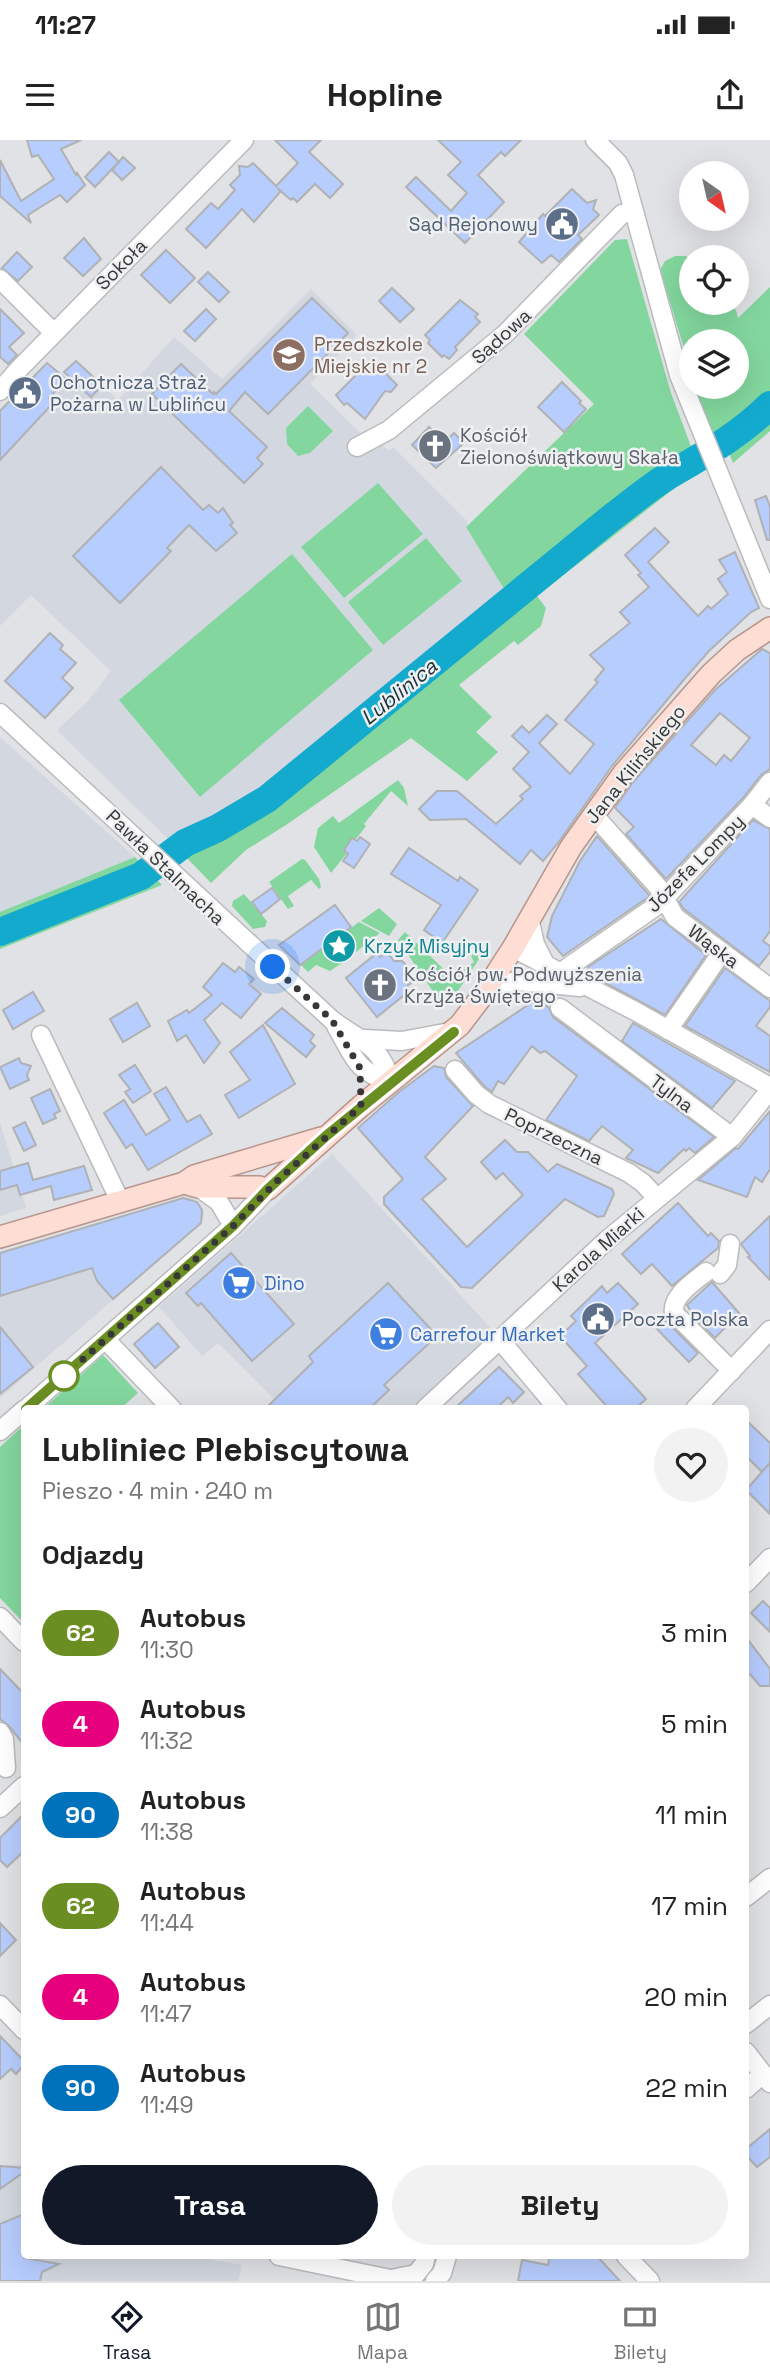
<!DOCTYPE html>
<html lang="pl">
<head>
<meta charset="utf-8">
<style>
	:root { --surface:#fff; --page:#f2f2f2; --text:#222; --muted:#767676; --line:#e0e0e0; --accent:#111827 }
	body { margin:0; font-family:"Space Grotesk",sans-serif; background:var(--page); color:var(--text); height:100vh; display:flex; flex-direction:column; font-size:26px; white-space:nowrap }
	* { box-sizing:border-box; margin:0 }
	p { font-size:23px; color:var(--muted) }
	.icon { flex:none; width:38px; height:38px; fill:none; stroke:currentColor; stroke-width:2; stroke-linecap:round; stroke-linejoin:round }
	.map { position:relative; flex:1; overflow:hidden }
	.sheet { position:absolute; left:21px; top:1265px; width:728px; height:854px; display:flex; flex-direction:column; background:var(--surface); border-radius:7px; box-shadow:0 7px 28px #0002 }
	.sheet>* { flex:none }
	.badge { padding:0 14px; border-radius:23px; font-size:24px; line-height:46px }
	.needle { width:46px; rotate:146deg }
	.fabs { position:absolute; left:679px; top:21px; display:grid; gap:14px }
	.fabs a { display:grid; place-items:center; width:70px; height:70px; border-radius:50%; background:var(--surface); box-shadow:0 7px 28px #0002; font-size:35px }
	.you { position:absolute; width:35px; height:35px; margin:-18px; border:5px solid #fff; border-radius:50%; background:#1a73e8; box-shadow:0 0 0 10px #1a73e833 }
	.map>.badge { position:absolute; translate:-50% -50%; box-shadow:0 0 0 4px #fff }
	h2 { padding:0 21px; font-size:26px; line-height:63px }
	.round { display:grid; place-items:center; flex:none; width:74px; height:74px; border-radius:37px; background:var(--page) }
	.overview { display:flex; align-items:center; justify-content:space-between; height:119px; padding:0 21px }
	h1 { font-size:33px; font-weight:700; line-height:52px }
	.button { display:flex; gap:14px; margin-top:auto; padding:14px 21px }
	.button a { flex:1; height:80px; border-radius:42px; background:var(--accent); color:#fff; font-size:28px; font-weight:700; line-height:80px; text-align:center }
	.button a+a { background:var(--page); color:var(--text) }
	ul { padding:0; list-style:none }
	li { display:flex; align-items:center; gap:21px; height:91px; padding:0 21px }
	li div { flex:1 }
	li b { display:block; font-size:26px }
	li em { font-style:normal }
	li .badge { min-width:77px; font-weight:700; text-align:center }
	.status { display:flex; justify-content:space-between; align-items:center; height:49px; padding:0 35px; background:var(--surface); direction:ltr }
	.status svg { height:19px; fill:currentColor }
	header { display:flex; justify-content:space-between; align-items:center; height:91px; padding:0 21px; background:var(--surface); font-size:32px; font-weight:700 }
	.tabs { display:flex; justify-content:space-around; align-items:center; height:98px; border-top:2px solid var(--line); background:var(--surface); font-size:19px; color:var(--muted) }
	.tabs a { display:grid; justify-items:center; gap:4px }
	.tabs .current { color:var(--accent) }
	.map>svg:first-child { display:block }
	.built { fill:#d2d7e0 }
	.green { fill:#83d79e }
	.lines { fill:none; stroke-linecap:round; stroke-linejoin:round }
	.river { stroke:#13aace; stroke-width:28 }
	.building { fill:#b7cdfe; stroke:#b0b1b3; stroke-width:2; fill-rule:evenodd }
	.minor-casing { stroke:#babbbd; stroke-width:21 }
	.major-casing { stroke:#b8948b; stroke-width:24 }
	.minor { stroke:#fff; stroke-width:18 }
	.major { stroke:#feddd4; stroke-width:21 }
	.line-casing { stroke:#fff; stroke-width:16 }
	.line { stroke:#6b8e23; stroke-width:10 }
	.walk { stroke:#373738; stroke-width:7; stroke-dasharray:0 12.6 }
	.stop-dot { fill:#fff; stroke:#6b8e23; stroke-width:3.5 }
	.labels { text-anchor:middle; stroke-width:5; stroke-linejoin:round; paint-order:stroke }
	.service-label { font-size:19px; fill:#4e5e75; stroke:#eff0f2; text-anchor:start }
	.street-label { font-size:19px; fill:#373738; stroke:#eff0f2 }
	.education-label { font-size:19px; fill:#785e54; stroke:#eff0f2; text-anchor:start }
	.worship-label { font-size:19px; fill:#5b616d; stroke:#eff0f2; text-anchor:start }
	.culture-label { font-size:19px; fill:#0d838f; stroke:#eff0f2; text-anchor:start }
	.shop-label { font-size:19px; fill:#366cbe; stroke:#eff0f2; text-anchor:start }
	.water-label { font-size:21px; font-style:italic; fill:#1d333a; stroke:#eff0f2 }
</style>
</head>
<body>
<div class="status"><b>11:27</b><svg viewBox="0 0 49 12"><path d="M0 12V9h3v3zM5 12V6h3v6zM10 12V3h3v9zM15 12V0h3v12zM26 1h20v11H26zM47 4h2v5h-2z"/></svg></div>
<header><svg class="icon" aria-label="menu" viewBox="0 0 24 24"><path d="M4 6h16M4 12h16M4 18h16"/></svg>Hopline<svg class="icon" aria-label="share" viewBox="0 0 24 24"><path d="M12 15V3M7 8l5-5 5 5M5 13v7h14v-7"/></svg></header>
<div class="map">
<svg width="770" height="2141" viewBox="0 0 770 2141">
	<rect width="100%" height="100%" fill="#e1e2e5"/>
	<g class="built">
		<polygon points="311,149 357,195 310,244 373,305 380,302 389,311 393,307 467,381 467,387 509,457 265,655 174,705 57,590 88,561 111,531 31,455 0,486 0,314 3,311 7,313 53,263 49,258 68,236 91,257 102,245 118,260 174,197 222,239"/>
		<polygon points="0,597 135,717 0,772"/>
		<polygon points="0,982 26,1068 0,1076"/>
		<polygon points="332,1014 496,1194 415,1269 284,1269 218,1203 202,1216 159,1167"/>
		<polygon points="185,1057 191,1057 199,1063 204,1073 202,1082 0,1258 0,1113"/>
		<polygon points="24,2024 24,2116 186,2116 242,2125 238,2141 0,2141 0,2026"/>
	</g>
	<g class="green">
		<polygon points="627,99 671,253 695,317 662,334 509,457 466,387 594,264 524,194 615,100"/>
		<path d="M675,116H686L691,122V163H729L736,170L738,178L770,147V258L742,286L720,299C705,290 699,264 695,247H737V201H691V231L660,130L665,121Z"/>
		<polygon points="308,266 333,291 310,313 298,316 287,304 286,288"/>
		<polygon points="770,273 770,291 733,323 728,310"/>
		<polygon points="698,325 699,329 537,456 546,468 541,486 518,505 514,501 459,545 492,577 476,592 498,612 467,641 411,598 286,685 246,710 211,743 184,715 272,665 600,394 666,342"/>
		<polygon points="378,343 423,394 344,458 301,407"/>
		<polygon points="426,398 462,441 383,505 348,462"/>
		<polygon points="292,414 373,510 200,657 119,560"/>
		<polygon points="398,640 404,648 408,666 391,651 364,684 366,686 356,699 352,698 344,711 347,713 331,733 314,707 318,688 333,676 339,683"/>
		<polygon points="135,717 162,745 0,809 0,772"/>
		<polygon points="302,719 305,720 319,739 321,747 319,749 311,740 288,756 294,766 288,769 269,742"/>
		<polygon points="244,754 267,781 265,787 253,789 232,766 233,761"/>
		<polygon points="379,768 397,784 389,796 361,781"/>
		<polygon points="359,782 380,793 356,812 345,798 331,808 342,823 330,831 316,825 308,832 301,825"/>
		<polygon points="405,792 453,838 474,822 471,816 474,812 483,813 456,854 443,866 398,800"/>
		<polygon points="103,1215 138,1253 120,1269 43,1269"/>
		<polygon points="24,1285 24,1483 0,1458 0,1307"/>
	</g>
	<g class="lines">
		<path class="river" d="M0,792L141,736L185,703L218,688L267,659L611,378C630,364 648,348 668,336C705,314 739,296 770,265"/>
	</g>
	<g class="building">
		<polygon points="27,0 81,0 61,9 76,35 77,33 85,45 67,62 60,55 28,75 31,83 0,56 0,20 21,61 54,39 38,15 32,17"/>
		<polygon points="275,0 321,0 309,12 343,44 330,58 315,44 297,62 293,58 291,60 277,48 281,51 254,82 242,69 206,108 186,89 211,63 218,69 235,50 230,45 240,35 239,26 248,27 253,23 276,46 298,23"/>
		<polygon points="438,0 521,0 505,16 501,12 478,35 504,62 465,103 406,47 416,37 451,71 467,53 448,35 461,22"/>
		<polygon points="109,12 119,22 95,47 85,37"/>
		<polygon points="123,17 135,28 122,40 112,30"/>
		<polygon points="572,49 587,63 596,60 593,69 599,75 578,95 582,99 559,122 551,115 542,123 519,102 543,74 545,76"/>
		<polygon points="84,98 101,119 83,136 64,118"/>
		<polygon points="166,110 195,138 170,163 141,135"/>
		<polygon points="17,112 32,127 18,141 2,128"/>
		<polygon points="208,132 229,152 219,162 198,142"/>
		<polygon points="392,148 414,169 400,182 379,161"/>
		<polygon points="312,158 348,193 268,274 245,252 229,271 267,307 257,318 263,324 244,343 152,254 181,224 213,254 214,252 216,254"/>
		<polygon points="460,160 478,174 475,177 480,182 455,207 457,210 449,219 444,215 442,217 428,203 430,200 425,195"/>
		<polygon points="0,169 24,193 9,207 17,215 8,224 0,217"/>
		<polygon points="206,169 216,179 195,201 184,191"/>
		<polygon points="372,219 397,245 391,252 385,251 365,279 347,263 344,265 336,255"/>
		<polygon points="76,221 102,245 91,257 64,232"/>
		<polygon points="47,223 66,239 49,258 54,262 0,320 0,271"/>
		<polygon points="562,242 581,261 579,263 586,269 564,292 538,267"/>
		<polygon points="429,287 438,295 441,291 449,298 454,293 464,303 436,328 412,305"/>
		<polygon points="161,327 203,370 209,365 218,373 223,368 233,383 230,385 237,393 216,411 189,385 167,408 171,411 120,463 73,416"/>
		<polygon points="766,356 770,367 770,400 767,400 755,360"/>
		<polygon points="655,388 669,402 648,422 698,476 708,466 711,469 728,454 718,439 727,432 719,420 735,412 759,468 751,472 709,511 687,536 612,626 558,703 543,721 531,710 520,724 466,679 430,680 419,669 437,651 457,651 496,684 523,659 520,656 531,647 513,629 529,612 512,596 522,586 529,593 547,575 557,584 539,603 570,634 594,604 565,580 598,542 595,540 604,529 590,515 630,483 620,472 649,447 638,435 641,433 625,415"/>
		<polygon points="50,493 63,505 60,509 76,523 62,538 73,548 45,578 5,541"/>
		<path d="M762,509L770,513V629L761,635L743,658L666,739L626,694L634,687L615,668L633,642L715,550ZM720,573L750,598L731,621L724,615L716,625L691,605Z"/>
		<polygon points="753,680 770,689 770,791 763,801 770,806 770,812 759,826 684,769 679,762"/>
		<polygon points="597,696 650,756 563,816 547,797 552,776 580,721"/>
		<polygon points="360,697 370,704 354,728 343,721 348,714 344,710 352,698 357,701"/>
		<polygon points="409,708 458,741 460,737 478,750 442,803 424,790 441,765 391,734"/>
		<polygon points="272,748 280,759 261,774 252,762"/>
		<polygon points="335,765 351,787 300,825 279,805"/>
		<polygon points="661,779 706,815 665,875 589,834 588,827"/>
		<polygon points="387,812 394,821 402,821 407,826 404,835 411,843 405,848 408,852 377,877 346,838 377,813 380,817"/>
		<polygon points="223,823 235,832 239,827 254,839 249,844 261,854 241,878 222,863 204,880 220,903 204,923 186,895 177,901 168,881 187,870 189,873 212,855 203,847"/>
		<polygon points="725,828 770,861 770,867 756,886 770,896 770,932 685,886"/>
		<polygon points="33,852 44,871 13,889 3,870"/>
		<polygon points="537,859 549,868 553,877 714,997 695,1013 689,1008 686,1011 684,1009 658,1033 626,1018 633,1010 602,986 589,1001 546,980 577,936 545,911 540,913 532,906 504,944 498,941 492,952 484,946 456,913"/>
		<polygon points="137,863 150,886 123,902 110,879"/>
		<polygon points="282,868 314,895 310,901 315,906 306,917 265,883"/>
		<polygon points="633,883 662,900 735,941 712,968 622,901"/>
		<polygon points="263,885 295,944 239,978 225,955 250,940 230,912"/>
		<polygon points="19,918 21,923 31,926 27,935 29,940 10,949 0,927"/>
		<polygon points="135,925 151,951 133,963 125,952 130,949 119,935"/>
		<polygon points="434,926 444,928 446,937 473,966 425,1017 446,1039 422,1059 467,1107 523,1055 503,1033 496,1039 481,1022 505,1000 517,1012 528,1012 548,1032 557,1024 612,1049 614,1054 604,1076 598,1077 565,1059 472,1148 461,1147 384,1064 384,1057 403,1039 358,988 399,952"/>
		<polygon points="166,947 187,982 200,975 212,994 148,1030 132,1004 126,1008 104,973 124,960 146,995 170,980 154,954"/>
		<polygon points="50,949 60,971 54,974 56,978 43,984 31,958"/>
		<polygon points="770,971 770,1029 762,1042 755,1037 747,1057 698,1040 736,1008 738,1009"/>
		<polygon points="25,982 36,1005 24,1011 13,988"/>
		<polygon points="28,1023 33,1040 84,1026 92,1050 54,1060 51,1046 20,1055 17,1045 0,1050 0,1031"/>
		<polygon points="183,1058 197,1062 202,1070 201,1083 113,1159 97,1141 92,1128 0,1156 0,1113"/>
		<polygon points="678,1063 708,1096 711,1093 719,1101 718,1108 672,1146 652,1124 641,1134 622,1114"/>
		<polygon points="770,1076 770,1140 748,1117 750,1116 741,1104"/>
		<polygon points="231,1113 294,1184 252,1221 201,1163 198,1166 186,1153"/>
		<polygon points="712,1142 739,1173 715,1198 694,1177 687,1165"/>
		<polygon points="388,1143 437,1196 384,1245 389,1250 369,1269 265,1269 313,1222 309,1216"/>
		<polygon points="618,1143 638,1164 595,1203 646,1259 635,1269 609,1269 578,1234 587,1226 560,1196 576,1181 571,1176 602,1146 607,1153"/>
		<polygon points="666,1181 698,1213 689,1222 657,1189"/>
		<polygon points="158,1183 179,1207 155,1228 134,1204"/>
		<polygon points="0,1187 33,1227 0,1254"/>
		<polygon points="499,1227 524,1252 513,1263 508,1257 496,1269 454,1269"/>
		<polygon points="746,1280 770,1303 770,1323 762,1332 746,1316"/>
		<polygon points="770,1323 770,1374 746,1350"/>
		<polygon points="763,1461 770,1468 770,1492 751,1473"/>
		<polygon points="746,1497 770,1529 770,1546 760,1546 750,1534 746,1534"/>
		<polygon points="0,1529 24,1554 24,1605 9,1586 0,1579"/>
		<polygon points="24,1674 24,1711 7,1727 0,1720 0,1698"/>
		<polygon points="0,1783 16,1800 0,1816"/>
		<polygon points="0,1896 24,1921 24,1925 16,1934 11,1929 0,1939"/>
		<polygon points="770,1989 770,2017 757,2027 746,2015 746,2009"/>
		<polygon points="0,2026 24,2028 24,2032 0,2049"/>
		<polygon points="24,2074 24,2118 59,2124 42,2132 40,2141 0,2141 0,2084"/>
		<polygon points="550,2116 597,2116 620,2141 518,2141 522,2120 548,2125"/>
	</g>
	<g class="lines">
		<g class="minor-casing">
			<g id="minor">
				<polyline points="595,0 618,23 624,35 679,235 770,459"/>
				<polyline points="0,139 54,193"/>
				<polyline points="0,251 17,231 244,0"/>
				<polyline points="357,307 389,290 505,194 622,74 633,71"/>
				<path d="M0,573L332,880C362,903 379,902 391,942"/>
				<polyline points="770,642 752,665 770,678"/>
				<polyline points="593,674 658,747 675,777 770,848"/>
				<polyline points="529,778 535,804 545,824"/>
				<polyline points="513,808 635,871 770,947"/>
				<polyline points="567,828 659,764 752,665"/>
				<polyline points="489,846 517,841 580,847"/>
				<polyline points="560,868 732,997"/>
				<path d="M336,886C354,916 354,931 391,942"/>
				<polyline points="668,890 722,812"/>
				<polyline points="41,895 120,1061"/>
				<polyline points="364,899 402,901 450,892"/>
				<polyline points="455,930 476,954 489,964 629,1033 643,1043 656,1057"/>
				<polyline points="198,1047 219,1062 233,1086"/>
				<path d="M706,1132C694,1142 671,1156 674,1173L732,1231"/>
				<polyline points="720,1134 727,1125 730,1104"/>
				<polyline points="106,1200 172,1269"/>
				<polyline points="500,1200 558,1269"/>
				<polyline points="26,1269 233,1086 268,1049"/>
				<polyline points="425,1269 607,1100 732,997 770,950"/>
				<polyline points="695,1269 770,1190"/>
				<polyline points="0,1291 24,1270"/>
				<polyline points="746,1443 770,1418"/>
				<polyline points="0,1477 24,1502"/>
				<polyline points="0,1592 4,1599 6,1628"/>
				<polyline points="0,1668 24,1646"/>
				<polyline points="746,1757 770,1738"/>
				<polyline points="0,1865 24,1890"/>
				<polyline points="746,1884 770,1865"/>
				<polyline points="746,1912 770,1943"/>
				<polyline points="746,1949 763,1934"/>
				<polyline points="279,2116 400,2141"/>
				<polyline points="626,2116 650,2141"/>
				<polyline points="391,2139 416,2134 424,2124 426,2116"/>
				<polyline points="435,2141 442,2133 447,2116"/>
			</g>
		</g>
		<g class="major-casing">
			<g id="major">
				<polyline points="184,1043 198,1047 259,1047 268,1049 361,966 460,885 482,856 513,808 571,707 623,634 711,534 737,510 770,488"/>
				<polyline points="0,1097 184,1043 194,1036 321,998"/>
			</g>
		</g>
		<use href="#minor" class="minor"/>
		<use href="#major" class="major"/>
	</g>
	<g class="lines">
		<g class="line-casing">
			<polyline id="line" points="26,1269 233,1086 268,1049 326,996 454,892"/>
		</g>
		<use href="#line" class="line"/>
		<polyline class="walk" points="64,1236 233,1086 279,1039 361,966 360,928 332,880 273,827"/>
	</g>
	<defs>
		<g id="civic-disc" transform="scale(1.75)"><circle r="9.5" fill="#5c6f8a" stroke="#eff0f2"/><path d="M-.6-6.5H3V-4.5H.6V-3L4-1V1h2V6H-6V1h2V-1L-.6-3ZM-1.2 2.5V6h2.4V2.5Z" fill="#fff"/></g>
		<g id="school-disc" transform="scale(1.75)"><circle r="9.5" fill="#8d6e63" stroke="#eff0f2"/><path d="M0-5L7-2L0 1L-7-2ZM-4 1L0 2.5L4 1V4Q0 6-4 4Z" fill="#fff"/></g>
		<g id="church-disc" transform="scale(1.75)"><circle r="9.5" fill="#6b7280" stroke="#eff0f2"/><path d="M-1.2-6h2.4v3.5h3.3v2.4h-3.3V6h-2.4V-.1h-3.3v-2.4h3.3Z" fill="#fff"/></g>
		<g id="sight-disc" transform="scale(1.75)"><circle r="9.5" fill="#0f9aa8" stroke="#eff0f2"/><path d="M0-6L1.8-2.2L6-1.7L2.9 1.2L3.7 5.4L0 3.3L-3.7 5.4L-2.9 1.2L-6-1.7L-1.8-2.2Z" fill="#fff"/></g>
		<g id="supermarket-disc" transform="scale(1.75)"><circle r="9.5" fill="#3f7fe0" stroke="#eff0f2"/><path d="M-6-5.5h2.5l.6 2H6L4.5 2H-2.5L-4.4-4H-6ZM-1.5 3.2a1.3 1.3 0 1 0 .1 0ZM3 3.2a1.3 1.3 0 1 0 .1 0Z" fill="#fff"/></g>
	</defs>
	<g fill-rule="evenodd">
		<use href="#civic-disc" x="562" y="84"/>
		<use href="#school-disc" x="289" y="215"/>
		<use href="#civic-disc" x="25" y="253"/>
		<use href="#church-disc" x="435" y="306"/>
		<use href="#sight-disc" x="339" y="806"/>
		<use href="#church-disc" x="380" y="845"/>
		<use href="#supermarket-disc" x="239" y="1143"/>
		<use href="#civic-disc" x="598" y="1179"/>
		<use href="#supermarket-disc" x="386" y="1194"/>
	</g>
	<circle class="stop-dot" cx="64" cy="1236" r="14"/>
	<g class="labels">
		<g class="service-label">
			<text x="538" y="91" text-anchor="end">Sąd Rejonowy</text>
			<text x="50" y="249">Ochotnicza Straż<tspan x="50" dy="22">Pożarna w Lublińcu</tspan></text>
			<text x="622" y="1186">Poczta Polska</text>
		</g>
		<g class="street-label">
			<text transform="translate(121 124) rotate(-45)" y="7">Sokoła</text>
			<text transform="translate(501 196) rotate(-42)" y="7">Sądowa</text>
			<text transform="translate(635 624) rotate(-51)" y="7">Jana Kilińskiego</text>
			<text transform="translate(695 723) rotate(-45)" y="7">Józefa Lompy</text>
			<text transform="translate(166 727) rotate(44)" y="7">Pawła Stalmacha</text>
			<text transform="translate(714 806) rotate(37)" y="7">Wąska</text>
			<text transform="translate(672 953) rotate(37)" y="7">Tylna</text>
			<text transform="translate(554 996) rotate(26)" y="7">Poprzeczna</text>
			<text transform="translate(598 1109) rotate(-42)" y="7">Karola Miarki</text>
		</g>
		<g class="education-label">
			<text x="314" y="211">Przedszkole<tspan x="314" dy="22">Miejskie nr 2</tspan></text>
		</g>
		<g class="worship-label">
			<text x="460" y="302">Kościół<tspan x="460" dy="22">Zielonoświątkowy Skała</tspan></text>
			<text x="404" y="841">Kościół pw. Podwyższenia<tspan x="404" dy="22">Krzyża Świętego</tspan></text>
		</g>
		<g class="culture-label">
			<text x="364" y="813">Krzyż Misyjny</text>
		</g>
		<g class="shop-label">
			<text x="264" y="1150">Dino</text>
			<text x="410" y="1201">Carrefour Market</text>
		</g>
		<g class="water-label">
			<text transform="translate(399 552) rotate(-39)" y="7">Lublinica</text>
		</g>
	</g>
</svg>
<div class="fabs">
<a><svg class="needle" viewBox="-14 -14 28 28"><path d="M0-13l5 13h-10z" fill="#e53935"/><path d="M0 13l5-13h-10z" fill="#767676"/></svg></a>
<a><svg class="icon" aria-label="locate" viewBox="0 0 24 24"><circle cx="12" cy="12" r="6"/><path d="M12 2v4M12 18v4M2 12h4M18 12h4"/></svg></a>
<a><svg class="icon" aria-label="layers" viewBox="0 0 24 24"><path d="M12 4l9 5-9 5-9-5zM3 14l9 5 9-5"/></svg></a>
</div>
<div class="you" style="left:273px;top:827px"></div>
<section class="sheet">
<div class="overview"><div><h1>Lubliniec Plebiscytowa</h1><p>Pieszo · 4 min · 240 m</p></div><a class="round"><svg class="icon" aria-label="heart" viewBox="0 0 24 24"><path d="M12 20l-8-8c-3-5 5-10 8-4 3-6 11-1 8 4z"/></svg></a></div>
<h2>Odjazdy</h2>
<ul>
<li><span class="badge" style="background:#6b8e23;color:#fff">62</span><div><b>Autobus</b><p>11:30</p></div><em>3 min</em></li>
<li><span class="badge" style="background:#e6007e;color:#fff">4</span><div><b>Autobus</b><p>11:32</p></div><em>5 min</em></li>
<li><span class="badge" style="background:#0072bc;color:#fff">90</span><div><b>Autobus</b><p>11:38</p></div><em>11 min</em></li>
<li><span class="badge" style="background:#6b8e23;color:#fff">62</span><div><b>Autobus</b><p>11:44</p></div><em>17 min</em></li>
<li><span class="badge" style="background:#e6007e;color:#fff">4</span><div><b>Autobus</b><p>11:47</p></div><em>20 min</em></li>
<li><span class="badge" style="background:#0072bc;color:#fff">90</span><div><b>Autobus</b><p>11:49</p></div><em>22 min</em></li>
</ul>
<div class="button"><a>Trasa</a><a>Bilety</a></div>
</section>
</div>
<nav class="tabs">
<a class="current"><svg class="icon" aria-label="directions" viewBox="0 0 24 24"><path d="M12 3l9 9-9 9-9-9zM9 14v-3h6M13 9l2 2-2 2"/></svg>Trasa</a>
<a><svg class="icon" aria-label="map" viewBox="0 0 24 24"><path d="M3 6l6-2 6 2 6-2v14l-6 2-6-2-6 2zM9 4v14M15 6v14"/></svg>Mapa</a>
<a><svg class="icon" aria-label="tickets" viewBox="0 0 24 24"><path d="M3 7h18v10H3zM15 7v10"/></svg>Bilety</a>
</nav>
</body>
</html>
